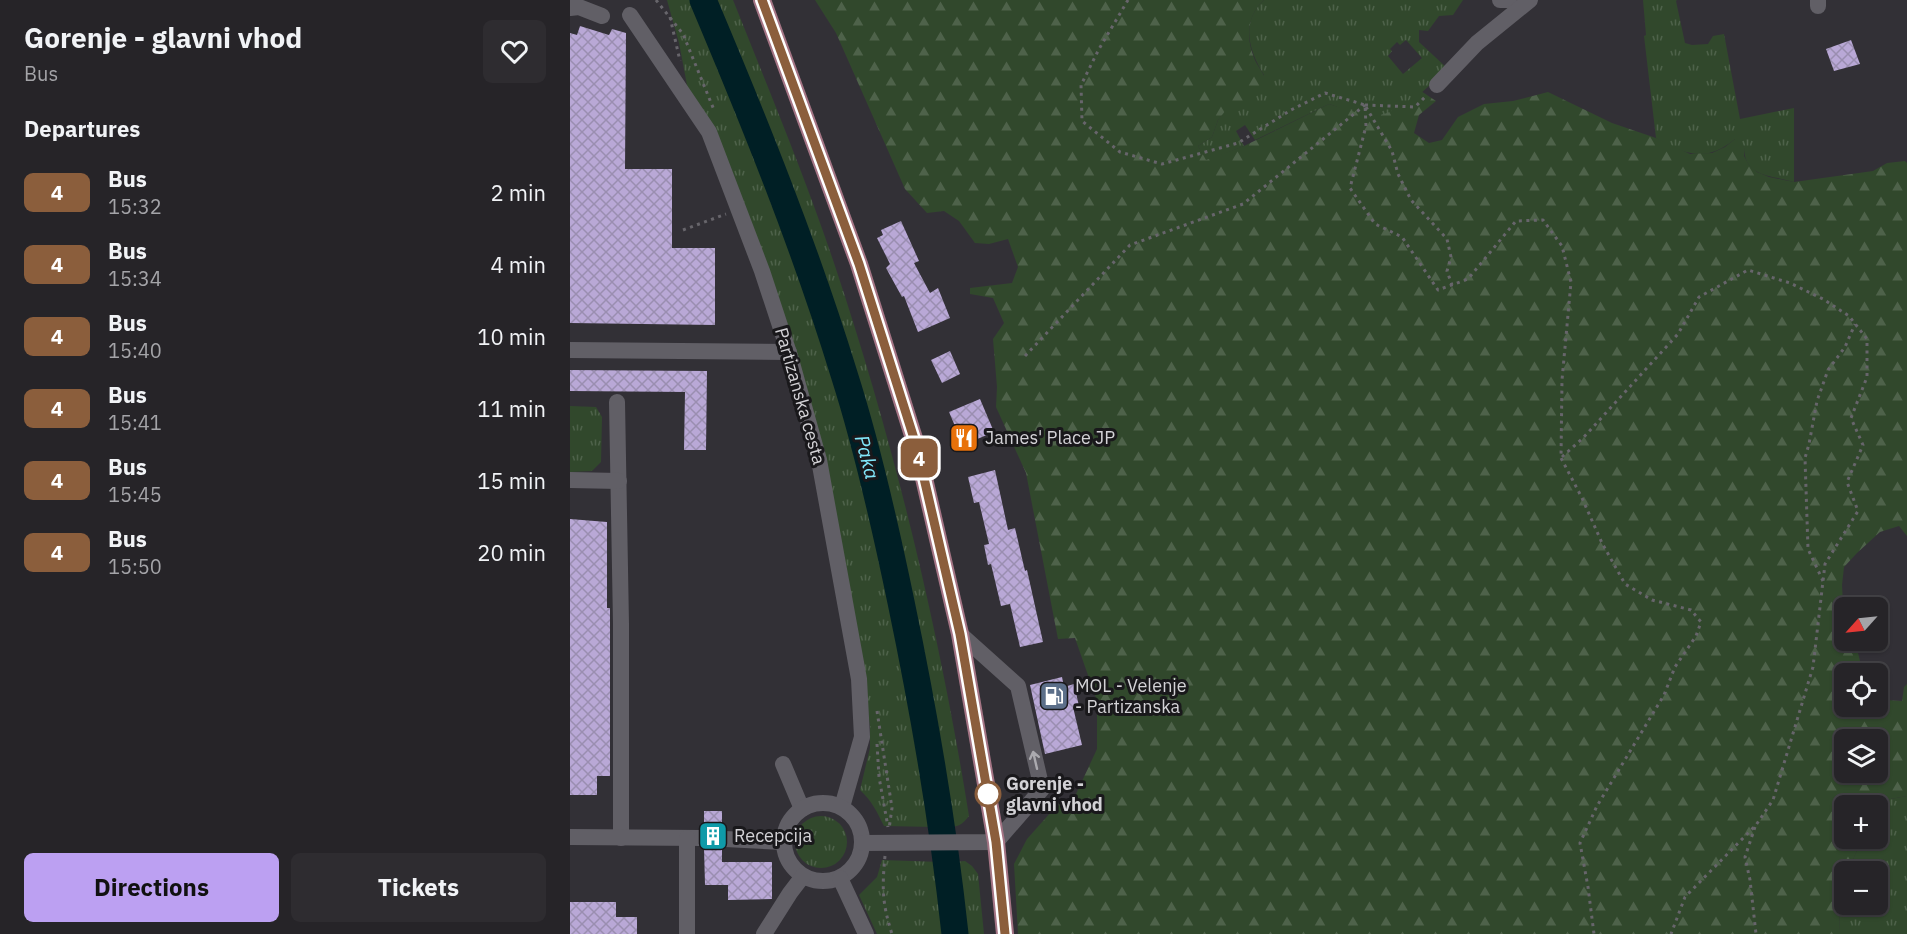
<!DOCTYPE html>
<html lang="en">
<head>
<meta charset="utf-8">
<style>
	:root { --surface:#262428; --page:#2e2c30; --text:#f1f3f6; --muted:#a4a4a8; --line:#424145; --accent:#bca0f2 }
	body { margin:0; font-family:"IBM Plex Sans",sans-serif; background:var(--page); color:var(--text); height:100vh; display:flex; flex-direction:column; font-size:22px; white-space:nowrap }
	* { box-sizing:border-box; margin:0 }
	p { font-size:20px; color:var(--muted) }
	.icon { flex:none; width:33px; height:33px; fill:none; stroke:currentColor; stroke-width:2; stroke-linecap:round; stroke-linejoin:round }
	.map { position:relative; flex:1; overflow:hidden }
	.drawer { display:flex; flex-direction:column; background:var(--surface); width:570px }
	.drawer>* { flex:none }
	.badge { padding:0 12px; border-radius:9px; font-size:21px; line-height:39px }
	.needle { width:39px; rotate:243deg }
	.controls { position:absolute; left:1264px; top:597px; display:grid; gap:12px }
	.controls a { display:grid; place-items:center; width:54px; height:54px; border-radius:9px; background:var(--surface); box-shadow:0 2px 4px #0004,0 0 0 2px var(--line); font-size:30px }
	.map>.badge { position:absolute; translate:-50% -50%; box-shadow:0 0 0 3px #fff }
	h2 { padding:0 24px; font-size:22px; line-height:54px }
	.round { display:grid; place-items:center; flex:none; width:63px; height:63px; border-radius:9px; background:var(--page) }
	.headline { display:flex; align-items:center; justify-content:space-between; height:102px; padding:0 24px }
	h1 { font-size:28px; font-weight:700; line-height:45px }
	.action { display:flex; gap:12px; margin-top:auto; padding:12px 24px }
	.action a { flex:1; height:69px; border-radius:9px; background:var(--accent); color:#111; font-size:24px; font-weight:700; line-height:69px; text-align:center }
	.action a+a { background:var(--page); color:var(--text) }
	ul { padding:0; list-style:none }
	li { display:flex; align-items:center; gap:18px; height:72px; padding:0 24px }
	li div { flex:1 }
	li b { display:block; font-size:22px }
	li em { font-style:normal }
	li .badge { min-width:66px; font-weight:700; text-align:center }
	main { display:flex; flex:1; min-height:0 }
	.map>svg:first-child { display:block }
	.grass { fill:url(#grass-tufts); fill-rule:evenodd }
	.forest { fill:url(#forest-firs); fill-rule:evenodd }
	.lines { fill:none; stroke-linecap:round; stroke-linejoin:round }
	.river { stroke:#001f25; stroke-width:27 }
	.building { fill:url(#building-cross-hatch) }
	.minor-tunnel { stroke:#4a484e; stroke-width:16; stroke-dasharray:16 8; stroke-linecap:butt }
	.path { stroke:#67656b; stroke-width:3; stroke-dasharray:3 4.5; stroke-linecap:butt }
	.minor { stroke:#615f66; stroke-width:16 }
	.major { stroke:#a47484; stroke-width:18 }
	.oneway { stroke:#abaaaf }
	.line-casing { stroke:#fff; stroke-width:14 }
	.line { stroke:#8b5e3c; stroke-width:9 }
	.stop-dot { fill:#fff; stroke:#8b5e3c; stroke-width:3 }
	.labels { text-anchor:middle; stroke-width:6; stroke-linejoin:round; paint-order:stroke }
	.street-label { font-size:18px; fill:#d3d2d6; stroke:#19181b }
	.poi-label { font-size:18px; fill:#d3d2d6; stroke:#19181b; text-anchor:start }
	.stop-label { font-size:18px; font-weight:bold; fill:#d3d2d6; stroke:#19181b; text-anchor:start }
	.water-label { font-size:20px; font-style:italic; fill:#81e7fa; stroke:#19181b }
</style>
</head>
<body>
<main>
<section class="drawer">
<div class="headline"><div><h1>Gorenje - glavni vhod</h1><p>Bus</p></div><a class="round"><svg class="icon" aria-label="heart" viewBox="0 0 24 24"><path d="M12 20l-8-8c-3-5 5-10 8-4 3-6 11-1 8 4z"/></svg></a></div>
<h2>Departures</h2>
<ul>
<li><span class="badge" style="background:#8b5e3c;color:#fff">4</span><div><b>Bus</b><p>15:32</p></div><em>2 min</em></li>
<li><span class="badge" style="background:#8b5e3c;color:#fff">4</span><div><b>Bus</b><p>15:34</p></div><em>4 min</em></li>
<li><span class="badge" style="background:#8b5e3c;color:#fff">4</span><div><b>Bus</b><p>15:40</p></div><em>10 min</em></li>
<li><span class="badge" style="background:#8b5e3c;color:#fff">4</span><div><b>Bus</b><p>15:41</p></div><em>11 min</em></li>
<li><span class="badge" style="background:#8b5e3c;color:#fff">4</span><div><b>Bus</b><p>15:45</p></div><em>15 min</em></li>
<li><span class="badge" style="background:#8b5e3c;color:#fff">4</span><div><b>Bus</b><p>15:50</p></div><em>20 min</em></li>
</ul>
<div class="action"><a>Directions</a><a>Tickets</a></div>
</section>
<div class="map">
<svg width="1337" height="934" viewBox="0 0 1337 934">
	<defs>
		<pattern id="grass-tufts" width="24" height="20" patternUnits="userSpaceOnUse" patternTransform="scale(1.5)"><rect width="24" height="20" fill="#31482c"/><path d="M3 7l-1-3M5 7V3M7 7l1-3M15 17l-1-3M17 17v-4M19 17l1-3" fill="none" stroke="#4e624a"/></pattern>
		<pattern id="forest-firs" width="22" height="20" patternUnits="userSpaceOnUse" patternTransform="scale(1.5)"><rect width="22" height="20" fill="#31482c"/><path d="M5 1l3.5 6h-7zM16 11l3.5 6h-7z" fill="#4e624a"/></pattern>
		<pattern id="building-cross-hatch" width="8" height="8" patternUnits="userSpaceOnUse" patternTransform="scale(1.5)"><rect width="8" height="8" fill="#b9a8d6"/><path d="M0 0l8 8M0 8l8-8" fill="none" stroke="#9a8eb0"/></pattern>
	</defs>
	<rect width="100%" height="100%" fill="#323036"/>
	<g class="grass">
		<path d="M97,0H128C160,70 187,143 213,216C250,315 284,415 308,519C332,621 350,724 366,827L314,826C307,812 302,801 290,790L300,748V727L294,674L259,477L117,85L109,43Z"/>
		<path d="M141,0H163C198,88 235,176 265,266C325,446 369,629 399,816C392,825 388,827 377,827C358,707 337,588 308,470C284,373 250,279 215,186C191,123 168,61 141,0Z"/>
		<path d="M694,0H893L883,15L869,16L858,31L849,30V42L877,68C857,88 830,118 799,116C786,115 771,108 759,104L685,140L675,125L666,131L674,146L636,161L628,146L642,137L648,120L656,109L694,75C679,51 670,22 694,0ZM836,40L852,58L833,74L818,56L822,51L820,49L827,42L830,45Z"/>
		<path d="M1073,0H1107L1106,1L1115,43L1122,45L1138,44L1143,36L1154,34L1170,119L1224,108V182C1202,175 1174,178 1174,147L1165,139C1136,163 1116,155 1086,138L1074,36L1076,35Z"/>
		<polygon points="0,406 26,407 32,417 31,462 22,471 0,472"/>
		<polygon points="1337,796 1337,934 1270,934 1269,897 1275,879 1275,904 1308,904 1308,872 1278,871 1292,839 1308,838 1308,806 1303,805 1304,802"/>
		<circle cx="251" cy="842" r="26"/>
		<polygon points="312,860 371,862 380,934 307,934 289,895 307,877"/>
		<polygon points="395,861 402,866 408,874 414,934 390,934 383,862"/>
	</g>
	<path class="forest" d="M245,0H694C675,17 676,43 687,64C691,71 697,77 694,85C692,91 685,95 680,98C672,105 667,108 656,110L648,120L642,137L628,146L636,160L674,146L759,104C807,119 810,123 851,91L866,101L849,115L844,133L859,143L872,140L888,117L914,104L943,101L978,92L1042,123L1086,138L1120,154L1142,153L1155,147L1165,139H1170L1174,147V156L1179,165L1187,172L1199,177L1224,182L1303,171L1317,163L1335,161L1337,163V536L1329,526L1310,532L1287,553L1274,567L1272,585L1275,640L1285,641L1293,673L1275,674V706H1308V697L1315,700L1332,701L1334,687L1337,684V796L1304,802L1303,805L1275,806V838L1292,839L1278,871L1275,872V879L1269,897L1270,934H448L444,864L457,839L489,803L500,807L527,749V701L505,638L488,639L456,473L426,407L427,387L423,339L434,323L423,298L400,294V288L442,283L448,267L438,239L419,244L405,243L389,221L374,211L357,213L335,189L266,33ZM1275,740H1308V772H1275Z"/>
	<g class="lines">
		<path class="river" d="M133,0C185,123 235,247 274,374C298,449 315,525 331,602C354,712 373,822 385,934"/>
	</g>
	<g class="building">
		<polygon points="10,26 39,35 42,29 56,33 55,169 102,169 102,248 145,248 145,325 0,323 0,33 7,35"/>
		<polygon points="1281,40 1290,64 1264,71 1256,49"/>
		<polygon points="331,221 349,261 344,263 360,293 368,288 380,318 348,332 334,296 332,297 316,268 320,264 307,238 313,235 311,230"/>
		<polygon points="380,351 390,374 372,383 361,360"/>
		<polygon points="0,370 137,371 136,450 114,450 115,392 0,391"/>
		<polygon points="410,399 424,432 393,445 379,412"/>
		<polygon points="425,470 438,530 445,528 455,571 457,570 473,642 450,647 440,604 431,606 421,564 418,565 414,545 419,544 409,502 404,503 398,477"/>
		<polygon points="0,519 37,522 37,608 40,608 40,776 27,776 27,795 0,795"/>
		<polygon points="492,677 494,687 504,684 509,706 503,707 512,745 475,754 460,685"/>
		<polygon points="134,811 152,811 152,829 147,833 145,839 146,844 152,849 152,862 202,862 202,899 158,900 158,885 135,885 134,848 141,844 142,837 141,832 134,828"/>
		<polygon points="0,902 46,902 46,917 67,917 67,934 0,934"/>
	</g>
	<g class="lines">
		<polyline class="minor-tunnel" points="132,838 155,839"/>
		<g class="path">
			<polyline points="86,0 113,34 144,110"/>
			<polyline points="558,0 529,49 511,85 512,121 550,152 592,164 668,143 721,110 755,93 795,105 796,126 780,188 805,224 832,237 868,290 898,279 946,221 973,220 992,246 1001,282 992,380 991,458 1012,498 1032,543 1055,584 1082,600 1121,610 1131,622 1126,636 1105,667 1094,695 1027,806 1010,843 1018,887 1024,934"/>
			<polyline points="100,17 110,61"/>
			<polyline points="795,105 845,107 857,95"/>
			<polyline points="796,107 822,151 828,174 841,200 877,239 881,257 877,271 882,285"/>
			<polyline points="113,230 156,214"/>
			<polyline points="455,356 560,245 673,204 795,105"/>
			<polyline points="992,457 1013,438 1108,334 1129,297 1178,270 1220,283 1253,299 1279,316 1297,339 1297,377 1281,418 1293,445 1277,482 1288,511 1255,564 1243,667 1203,800 1186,825 1115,897 1101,934"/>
			<polyline points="1253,581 1238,549 1235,458 1239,444 1247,401 1258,370 1275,347 1285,324"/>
			<polyline points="307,711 322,808 319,829"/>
			<polyline points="307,744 309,777 318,827"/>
			<polyline points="1185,827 1175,857 1180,880 1186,934"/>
			<path d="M315,856C312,888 312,903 322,934"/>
		</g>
		<g class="minor">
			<polyline points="930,0 939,0"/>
			<polyline points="1248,0 1248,6"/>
			<polyline points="0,8 9,7 32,16"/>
			<polyline points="60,15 139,132 192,271 220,356 249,460 289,679 292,737 272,807"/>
			<polyline points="867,85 907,43 960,0"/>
			<polyline points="0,350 219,352"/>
			<polyline points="47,402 51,624 51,838"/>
			<polyline points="0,480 49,481"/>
			<polyline points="213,764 232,809"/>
			<circle cx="253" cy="842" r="39"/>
			<polyline points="0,837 132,838"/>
			<polyline points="155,839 214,842"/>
			<polyline points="293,843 426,842 472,789 448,686 390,634"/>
			<polyline points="270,878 296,934"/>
			<polyline points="117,934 117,838"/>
			<polyline points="194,934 220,893 233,876"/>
		</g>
		<polyline class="major" points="192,0 289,264 347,448 390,634 426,842 435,934"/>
	</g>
	<defs><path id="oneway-shaft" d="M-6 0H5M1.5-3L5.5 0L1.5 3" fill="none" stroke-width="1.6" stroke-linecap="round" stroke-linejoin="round" transform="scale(1.5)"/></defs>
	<use class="oneway" href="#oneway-shaft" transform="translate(465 760) rotate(-103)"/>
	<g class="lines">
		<g class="line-casing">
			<polyline id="line" points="192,0 289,264 347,448 390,634 426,842 435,934"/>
		</g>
		<use href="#line" class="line"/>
	</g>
	<defs>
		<g id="restaurant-square" transform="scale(1.5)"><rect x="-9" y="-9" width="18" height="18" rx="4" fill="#e8710a" stroke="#19181b"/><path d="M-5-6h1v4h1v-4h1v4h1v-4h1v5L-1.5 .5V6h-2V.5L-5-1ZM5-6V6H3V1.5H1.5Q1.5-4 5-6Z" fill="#fff"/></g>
		<g id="fuel-square" transform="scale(1.5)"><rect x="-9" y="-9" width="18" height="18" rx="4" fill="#5c6f8a" stroke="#19181b"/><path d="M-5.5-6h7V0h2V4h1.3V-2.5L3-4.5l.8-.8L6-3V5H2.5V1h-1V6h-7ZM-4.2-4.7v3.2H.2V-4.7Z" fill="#fff"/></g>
		<g id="building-square" transform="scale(1.5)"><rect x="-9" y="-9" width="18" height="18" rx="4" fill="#0f9aa8" stroke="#19181b"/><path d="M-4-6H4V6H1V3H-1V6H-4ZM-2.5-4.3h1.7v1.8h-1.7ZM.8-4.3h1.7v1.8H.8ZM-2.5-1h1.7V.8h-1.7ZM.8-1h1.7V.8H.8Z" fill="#fff"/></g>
	</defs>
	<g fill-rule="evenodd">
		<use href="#restaurant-square" x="394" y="438"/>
		<use href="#fuel-square" x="484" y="696"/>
		<use href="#building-square" x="143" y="836"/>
	</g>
	<circle class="stop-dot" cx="418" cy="794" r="12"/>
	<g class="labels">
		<g class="street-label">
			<text transform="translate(230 396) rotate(74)" y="6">Partizanska cesta</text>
		</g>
		<g class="poi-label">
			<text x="415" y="444">James' Place JP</text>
			<text x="505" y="692">MOL - Velenje<tspan x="505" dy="21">- Partizanska</tspan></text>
			<text x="164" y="842">Recepcija</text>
		</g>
		<g class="stop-label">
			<text x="436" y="790">Gorenje -<tspan x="436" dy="21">glavni vhod</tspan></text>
		</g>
		<g class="water-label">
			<text transform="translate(297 457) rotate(75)" y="7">Paka</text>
		</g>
	</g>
</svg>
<div class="controls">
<a><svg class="needle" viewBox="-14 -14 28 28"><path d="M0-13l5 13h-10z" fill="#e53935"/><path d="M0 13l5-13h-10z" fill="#a4a4a8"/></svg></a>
<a><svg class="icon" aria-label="locate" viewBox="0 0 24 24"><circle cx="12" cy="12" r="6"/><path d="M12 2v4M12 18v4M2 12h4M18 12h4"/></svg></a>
<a><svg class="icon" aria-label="layers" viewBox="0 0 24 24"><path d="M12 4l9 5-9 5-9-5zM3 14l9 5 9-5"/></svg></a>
<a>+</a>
<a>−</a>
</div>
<b class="badge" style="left:349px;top:458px;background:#8b5e3c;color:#fff">4</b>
</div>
</main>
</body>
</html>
